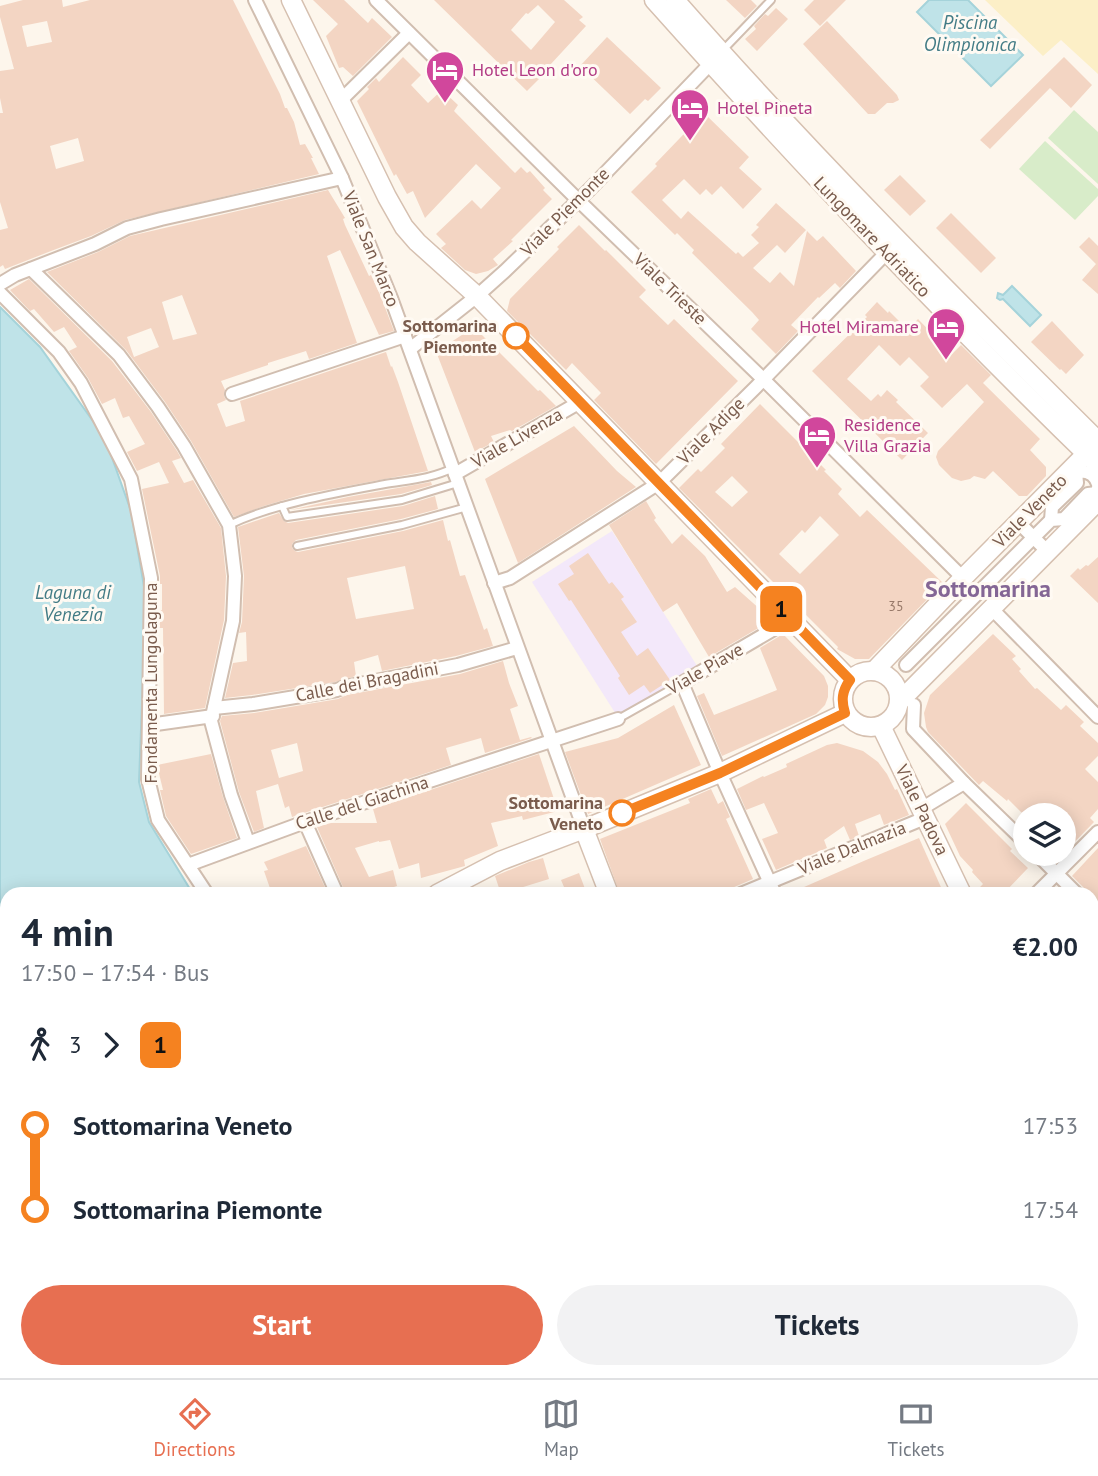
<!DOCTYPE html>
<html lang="en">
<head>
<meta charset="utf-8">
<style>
	:root { --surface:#fff; --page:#f2f2f3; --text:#1f2937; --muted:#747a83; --line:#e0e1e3; --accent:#e76f51 }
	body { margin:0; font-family:"PT Sans",sans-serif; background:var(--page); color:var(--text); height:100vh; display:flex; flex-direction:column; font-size:26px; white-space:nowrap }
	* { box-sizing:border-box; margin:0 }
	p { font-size:23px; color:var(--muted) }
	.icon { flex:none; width:38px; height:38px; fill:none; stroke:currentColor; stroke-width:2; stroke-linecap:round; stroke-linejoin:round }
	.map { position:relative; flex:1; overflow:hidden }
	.panel { position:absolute; left:0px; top:887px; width:1099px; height:492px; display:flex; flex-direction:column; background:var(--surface); border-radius:21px 21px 0 0; box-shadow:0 4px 18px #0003 }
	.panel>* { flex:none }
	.badge { padding:0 14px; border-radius:10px; font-size:24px; line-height:46px }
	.controls { position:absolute; left:1013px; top:803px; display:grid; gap:14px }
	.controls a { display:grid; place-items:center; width:63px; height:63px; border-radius:50%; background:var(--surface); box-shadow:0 4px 18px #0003; font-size:35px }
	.map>.badge { position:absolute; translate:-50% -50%; box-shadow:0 0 0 4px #fff }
	.legs { display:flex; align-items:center; gap:10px; height:77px; padding:0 21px; font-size:23px }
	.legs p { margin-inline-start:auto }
	.headline { display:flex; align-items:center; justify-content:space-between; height:119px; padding:0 21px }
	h1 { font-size:38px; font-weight:600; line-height:52px }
	.primary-button { display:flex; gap:14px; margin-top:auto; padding:14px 21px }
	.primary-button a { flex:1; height:80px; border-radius:42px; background:var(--accent); color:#fff; font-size:28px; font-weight:600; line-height:80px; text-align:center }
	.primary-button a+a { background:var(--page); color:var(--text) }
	ul { padding:0 21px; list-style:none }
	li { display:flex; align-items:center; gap:24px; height:84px; font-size:26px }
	li i { display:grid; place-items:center; width:10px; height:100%; margin:0 9px; background:currentColor }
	li i::after { content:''; width:18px; height:18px; margin:-9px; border:5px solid; border-radius:50%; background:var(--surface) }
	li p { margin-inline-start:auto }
	li:first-child i { background:linear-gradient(#0000 50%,currentColor 0) }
	li:last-child i { background:linear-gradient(currentColor 50%,#0000 0) }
	.tabs { display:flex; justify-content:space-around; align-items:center; height:98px; border-top:2px solid var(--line); background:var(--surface); font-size:19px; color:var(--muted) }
	.tabs a { display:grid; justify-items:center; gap:4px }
	.tabs .selected { color:var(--accent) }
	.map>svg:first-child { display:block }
	.education { fill:#f3e8fa }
	.green { fill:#d8ecc9 }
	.sand { fill:#fcefc7 }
	.water { fill:#bfe3e8; stroke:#a5d3da; stroke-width:2 }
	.building { fill:#f3d5c3; fill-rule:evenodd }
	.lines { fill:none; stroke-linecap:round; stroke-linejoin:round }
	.lane-casing { stroke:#d1beb0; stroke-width:10 }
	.street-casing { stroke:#d1beb0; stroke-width:16 }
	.secondary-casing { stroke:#d6c0b0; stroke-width:21 }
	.lane { stroke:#fff; stroke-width:6 }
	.street { stroke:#fff; stroke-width:12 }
	.secondary { stroke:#fff; stroke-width:18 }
	.line-1-casing { stroke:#fff; stroke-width:16 }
	.line-1 { stroke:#f58220; stroke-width:10 }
	.stop-1-dot { fill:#fff; stroke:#f58220; stroke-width:3.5 }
	.labels { text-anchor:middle; stroke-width:6; stroke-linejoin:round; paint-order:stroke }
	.number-label { font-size:14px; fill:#987a6a }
	.hotel-label { font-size:18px; fill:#b23c85; stroke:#fffaf3; text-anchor:start }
	.street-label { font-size:18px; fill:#7a5c4d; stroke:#fffaf3 }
	.stop-label { font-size:18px; font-weight:bold; fill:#7a5c4d; stroke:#fffaf3; text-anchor:end }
	.water-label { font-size:19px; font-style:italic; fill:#437c86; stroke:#fffaf3 }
	.district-label { font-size:24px; font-weight:bold; fill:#846695; stroke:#fffaf3 }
</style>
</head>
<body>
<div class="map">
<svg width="1098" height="1378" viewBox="0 0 1098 1378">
	<rect width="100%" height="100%" fill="#fdf6ec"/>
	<g class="education">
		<polygon points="612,531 699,669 619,719 532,582"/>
		<polygon points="7,1169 7,1312 0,1314 0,1172"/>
	</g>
	<g class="green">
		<polygon points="1074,110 1098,132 1098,184 1048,138"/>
		<polygon points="1045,141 1098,189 1098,196 1075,220 1019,169"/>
	</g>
	<polygon class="sand" points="985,0 1098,0 1098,74 1061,40 1043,56"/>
	<g class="water">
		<polygon points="929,0 968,0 1023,55 991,86 917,12"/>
		<polygon points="1012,286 1041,315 1030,326 1003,299 1000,300 997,298 998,293 1003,295"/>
		<polygon points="0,307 40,347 105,438 131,511 146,598 139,782 149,822 193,894 7,894 7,1016 0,1018"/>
		<polygon points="12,1372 523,1372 527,1378 0,1378 0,1376"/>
	</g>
	<g class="building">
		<path d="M23,0H62L63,7L90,0H233L280,94L285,108H287L294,122L300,145L305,144L313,158H311L319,174L125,220L91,236L51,251L5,269L3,265L0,267V230L8,228L0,202V113H3L0,98V71L14,69L0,17V6ZM47,21L52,42L27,47L22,26ZM78,138L84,161L56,169L50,146Z"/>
		<polygon points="313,0 344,0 368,23 372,18 392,37 353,76 343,67 339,68 326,36 338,24"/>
		<path d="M434,0H564L583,17L579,20L586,26L550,65L552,66L527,91ZM538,5L555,22L531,50L511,30L526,13L528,14Z"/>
		<polygon points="726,0 751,0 757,6 745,18"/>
		<polygon points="814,0 846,0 820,26 804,10"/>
		<polygon points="776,8 788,19 757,51 745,39 756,29 754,26 765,14 768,16"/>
		<polygon points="827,21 897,95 899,100 893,103 887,103 875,114 868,114 803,44"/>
		<polygon points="607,37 661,88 648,101 645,99 630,114 580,66"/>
		<polygon points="403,57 421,75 411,85 428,103 442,90 458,105 454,111 515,173 521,167 527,173 530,171 545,188 543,190 552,199 511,240 513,241 493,259 498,265 488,271 476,274 465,270 441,248 446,244 436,234 472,200 481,209 501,188 476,164 425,218 413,191 407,194 396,174 394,176 357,101 369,89 367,87 376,78 379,82"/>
		<polygon points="1064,57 1092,85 1071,108 1050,88 990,149 980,140"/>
		<polygon points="704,113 749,157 739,168 762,189 743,209 721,186 712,195 706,189 700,195 684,179 662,200 681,219 688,211 736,254 738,252 743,257 759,243 751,235 759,227 756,225 776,203 806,230 785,253 777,245 753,268 770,283 780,272 794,286 807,231 817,241 823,236 856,271 840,288 835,283 819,298 818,297 791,325 798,331 776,354 751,329 759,320 752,312 692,253 694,250 677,233 675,235 631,192 657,166 655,164"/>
		<polygon points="900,175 926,201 910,216 884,190"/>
		<path d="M328,190L345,218L343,219L345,225L369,276L371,275L381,297L394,331L379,335L340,250L327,256L357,343L309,359L306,351L268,363V365L221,381L225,390L224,396L226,400L217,404L226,427L245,421L240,401L386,352L391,367L392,366L398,382L428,471L304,494L264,506L234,517L191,441L165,402L126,350L47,272L98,252L130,236ZM182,295L197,334L173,340L162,302ZM151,328L159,347L134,357L127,337Z"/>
		<polygon points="951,213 996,258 981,273 936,228"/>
		<polygon points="579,225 605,251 606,250 646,290 639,297 668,325 674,319 738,381 656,464 594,400 601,393 572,363 566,370 507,311 510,299 559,249 557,247"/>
		<polygon points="1089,237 1098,246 1098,294 1082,280 1096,264 1079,247"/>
		<polygon points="29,279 112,361 151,412 177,451 181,458 172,461 184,483 193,480 221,528 226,576 224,620 205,708 164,714 163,628 159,628 159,610 162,610 162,584 160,584 160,576 142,489 169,483 159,462 137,471 127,452 145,444 129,416 123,418 115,398 102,404 88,378 69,351 77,347 64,327 54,332 34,309 30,311 10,290"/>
		<polygon points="877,302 888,313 889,311 908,330 918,319 952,354 961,345 991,375 983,383 1040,439 1030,450 1046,467 1046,476 1027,496 1019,496 993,471 985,479 974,476 970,479 961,481 952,478 939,465 936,457 938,451 984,402 967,384 942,408 920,386 929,377 909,357 900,366 879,345 847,379 871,401 878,394 881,397 887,390 898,400 896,402 928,433 902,460 812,371 867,317 865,315"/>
		<polygon points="1052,321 1084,355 1066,374 1061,369 1060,370 1031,342"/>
		<polygon points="474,327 538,391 540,390 556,406 512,431 510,430 491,436 494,442 475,452 437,354 439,350"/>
		<path d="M760,404L826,470L824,471L842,489L838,494L860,517L867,510L943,583L869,659H855L837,649L838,647L679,488L698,469L701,472L725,448L721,444ZM732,476L748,492L732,507L715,492ZM820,516L839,535L800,574L779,554L802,530L805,533Z"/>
		<polygon points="574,426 617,471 636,487 518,563 485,479"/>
		<polygon points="431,482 432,485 401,494 290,510 348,497"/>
		<path d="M435,496L438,509L401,519L296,540L292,544V548L295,551L298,552L403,531L443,520L448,541L450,540L460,576L465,575L484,630L487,628L493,646L456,656L382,671L378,655L354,662L356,676L335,682L252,695L225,698L233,663L247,661L246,632L239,633L242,622L244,576L238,527L279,513L284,521L288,523L403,506ZM405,566L414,609L356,619L347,578Z"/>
		<polygon points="646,501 656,518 654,520 672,544 682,534 705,556 727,592 735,587 772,620 709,657 677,603 663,612 609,525"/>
		<polygon points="588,553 609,584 612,582 624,597 621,599 637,622 621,632 637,656 648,648 670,680 650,693 644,685 629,695 618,678 620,676 571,600 569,601 558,584 574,574 569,566"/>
		<polygon points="1098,557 1098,603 1070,576 1078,568 1080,570 1086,565 1088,566"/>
		<polygon points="783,634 824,676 828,686 828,697 825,705 816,714 722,756 697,696 704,693 714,715 777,690 760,648"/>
		<polygon points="993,634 1016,656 1012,659 1021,669 1019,671 1035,689 1037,688 1061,710 1066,705 1084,722 1080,726 1098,743 1098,756 1085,769 1098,782 1098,809 1090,818 1094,822 1064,853 1064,816 1054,816 1047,808 1039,816 1025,816 1008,799 1007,801 983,781 979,785 928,732 926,727 924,713 930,695"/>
		<path d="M503,661L509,683L518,706L510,709L520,740L531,737L532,738L485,753L481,738L446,748L451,765L292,817L289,806L285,808L278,784L256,791L264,828L254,832L239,792L220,721L222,716L254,713L338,699L347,695L460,674ZM297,743L303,771L279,778L271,750Z"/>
		<polygon points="674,705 701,765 588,814 565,752 618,738"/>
		<polygon points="837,743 863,751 878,762 887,774 895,790 897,789 909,815 884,825 880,814 855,824 859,836 850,840 844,826 824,840 827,848 776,870 762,839 778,833 764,803 746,810 737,789 763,776 764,777 787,767 786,764 827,745"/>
		<polygon points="211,754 223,797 237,838 191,854 166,816 160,790 163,790 157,765"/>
		<polygon points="539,754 558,811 523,820 522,816 491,823 498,846 464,860 465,866 421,878 419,863 399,869 390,840 379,842 379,841 355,848 369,877 393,870 397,886 385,890 386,894 346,894 317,827 331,823 377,823 373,809"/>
		<polygon points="711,789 718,804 723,801 730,817 726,819 753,879 718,894 620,894 600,839 690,803 688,799"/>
		<polygon points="966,803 1012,849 1010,851 1028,868 1003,894 973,894 983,884 972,872 973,870 960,856 945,824"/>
		<polygon points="919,838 944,894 788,894 866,860"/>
		<polygon points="306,846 328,894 272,894 264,871 268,870 264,862"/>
		<polygon points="1098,848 1098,902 1092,896 1092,894 1090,894 1072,876"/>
		<polygon points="543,858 549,879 501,894 495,876 529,862"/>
		<polygon points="579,873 587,894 567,894 561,880"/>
	</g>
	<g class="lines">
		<g class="lane-casing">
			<g id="lane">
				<polyline points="724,49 771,0"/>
				<polyline points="282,506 287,517 402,500 458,483"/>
				<path d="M229,525C273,504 337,493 385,484C409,480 431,479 453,468"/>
				<polyline points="297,546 402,525 467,507"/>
				<polyline points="618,719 682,683"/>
				<polyline points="591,1378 600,1372"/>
				<polyline points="701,1378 716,1372"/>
				<polyline points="759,1378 774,1372"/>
			</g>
		</g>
		<g class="street-casing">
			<g id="street">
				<polyline points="255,0 342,178 391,298 584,829"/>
				<polyline points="376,0 578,200 763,379 963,578"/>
				<polyline points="340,101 409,33"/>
				<polyline points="31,269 119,355 158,407 184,446 229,525 235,576 233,621 211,721 231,795 248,842"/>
				<polyline points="0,284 15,275 95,244 127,228 161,219 342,178"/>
				<polyline points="0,293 59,352 81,383 131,479 151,578 148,779 158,820 207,894"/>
				<polyline points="410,349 477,296 505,271 590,189 711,63"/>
				<polyline points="232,394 405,336"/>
				<polyline points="455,474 580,402"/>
				<path d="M1051,520L1052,507L1077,483L1076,472C1086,470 1095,474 1098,484"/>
				<polyline points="1022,526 1044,548"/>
				<polyline points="494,583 510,578 659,483 756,387 892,247"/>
				<polyline points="992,609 1098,717"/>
				<polyline points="906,665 1051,520 1064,519 1088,494 1097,493 1098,488"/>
				<polyline points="914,705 913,729 964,783"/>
				<polyline points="214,708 253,704 337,690 344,687 458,665 517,648"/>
				<polyline points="149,725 213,716"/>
				<polyline points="921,809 964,783 1026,843"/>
				<polyline points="305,822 337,894"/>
				<polyline points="1037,854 1077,894"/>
				<polyline points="188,865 305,822 618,719"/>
				<polyline points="741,894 925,818"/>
				<polyline points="775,894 720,773 682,683 791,619"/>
				<polyline points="1036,894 1098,832"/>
				<polyline points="1092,909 1098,915"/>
				<polyline points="1092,1038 1098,1044"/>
				<polyline points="543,1372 547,1378"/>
				<polyline points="625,1372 628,1378"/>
				<polyline points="992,1372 995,1378"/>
			</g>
		</g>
		<g class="secondary-casing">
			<g id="secondary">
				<polyline points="291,0 387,197 404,227 417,242 477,296 850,680"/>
				<path d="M654,0C797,160 944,316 1098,465"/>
				<path d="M675,0C809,153 954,298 1098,441"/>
				<circle cx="871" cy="699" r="28"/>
				<polyline points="874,671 963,578 1094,446"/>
				<polyline points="899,702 1098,501"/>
				<polyline points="881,726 962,894"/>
				<polyline points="584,829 609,894"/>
				<polyline points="437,894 500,861 584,829 720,773 845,713"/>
				<polyline points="0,1038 7,1036"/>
				<polyline points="0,1060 7,1059"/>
				<polyline points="1092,1189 1098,1201"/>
				<polyline points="832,1372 835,1378"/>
			</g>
		</g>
		<use href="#lane" class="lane"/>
		<use href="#street" class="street"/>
		<use href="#secondary" class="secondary"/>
	</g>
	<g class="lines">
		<g class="line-1-casing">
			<path id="line-1" d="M516,336L850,680C842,691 841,700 845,713L720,773L622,813"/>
		</g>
		<use href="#line-1" class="line-1"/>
	</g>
	<defs>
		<g id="hotel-pin" transform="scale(2.0125)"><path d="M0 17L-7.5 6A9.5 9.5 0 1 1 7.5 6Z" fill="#d1479c" stroke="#fffaf3"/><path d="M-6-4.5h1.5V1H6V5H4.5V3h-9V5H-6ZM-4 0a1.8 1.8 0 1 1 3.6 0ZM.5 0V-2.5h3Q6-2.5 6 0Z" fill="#fff"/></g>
	</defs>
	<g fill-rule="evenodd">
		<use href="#hotel-pin" x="445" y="70"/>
		<use href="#hotel-pin" x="690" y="108"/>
		<use href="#hotel-pin" x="946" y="327"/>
		<use href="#hotel-pin" x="817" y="435"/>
	</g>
	<g class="stop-1-dot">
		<circle cx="516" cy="336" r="12"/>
		<circle cx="622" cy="813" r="12"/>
	</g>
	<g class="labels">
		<g class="number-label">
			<text x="896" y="611">35</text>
		</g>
		<g class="hotel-label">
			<text x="472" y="76">Hotel Leon d'oro</text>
			<text x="717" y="114">Hotel Pineta</text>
			<text x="919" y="333" text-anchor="end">Hotel Miramare</text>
			<text x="844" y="431">Residence<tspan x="844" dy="21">Villa Grazia</tspan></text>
		</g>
		<g class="street-label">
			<text transform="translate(565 212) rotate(-45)" y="6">Viale Piemonte</text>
			<text transform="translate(872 237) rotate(46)" y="6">Lungomare Adriatico</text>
			<text transform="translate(371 249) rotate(68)" y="6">Viale San Marco</text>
			<text transform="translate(670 289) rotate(44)" y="6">Viale Trieste</text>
			<text transform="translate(711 431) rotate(-45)" y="6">Viale Adige</text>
			<text transform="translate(517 438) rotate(-30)" y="6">Viale Livenza</text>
			<text transform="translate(1030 511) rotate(-45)" y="6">Viale Veneto</text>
			<text transform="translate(705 669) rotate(-30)" y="6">Viale Piave</text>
			<text transform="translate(367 682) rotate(-11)" y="6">Calle dei Bragadini</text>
			<text transform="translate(151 683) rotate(-90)" y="6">Fondamenta Lungolaguna</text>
			<text transform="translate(362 803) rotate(-18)" y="6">Calle del Giachina</text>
			<text transform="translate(922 810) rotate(64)" y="6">Viale Padova</text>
			<text transform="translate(852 848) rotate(-22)" y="6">Viale Dalmazia</text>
		</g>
		<g class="stop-label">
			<text x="497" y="332">Sottomarina<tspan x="497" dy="21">Piemonte</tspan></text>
			<text x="603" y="809">Sottomarina<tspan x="603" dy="21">Veneto</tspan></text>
		</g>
		<g class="water-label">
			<text x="970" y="29">Piscina<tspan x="970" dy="22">Olimpionica</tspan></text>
			<text x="73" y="599">Laguna di<tspan x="73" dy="22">Venezia</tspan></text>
		</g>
		<g class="district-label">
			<text x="988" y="597">Sottomarina</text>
		</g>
	</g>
</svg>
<div class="controls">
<a><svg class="icon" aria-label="layers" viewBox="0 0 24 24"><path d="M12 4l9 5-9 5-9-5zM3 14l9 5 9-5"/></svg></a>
</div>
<b class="badge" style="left:781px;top:609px;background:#f58220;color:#111">1</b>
<section class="panel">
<div class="headline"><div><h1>4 min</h1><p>17:50 – 17:54 · Bus</p></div><b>€2.00</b></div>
<div class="legs"><svg class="icon" aria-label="walk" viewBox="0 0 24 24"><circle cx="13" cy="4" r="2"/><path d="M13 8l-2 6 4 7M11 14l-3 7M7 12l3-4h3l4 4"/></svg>3<svg class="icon" aria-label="forward" viewBox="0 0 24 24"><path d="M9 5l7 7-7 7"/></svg><b class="badge" style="background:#f58220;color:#111">1</b></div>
<ul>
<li><i style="color:#f58220"></i><b>Sottomarina Veneto</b><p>17:53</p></li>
<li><i style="color:#f58220"></i><b>Sottomarina Piemonte</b><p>17:54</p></li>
</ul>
<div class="primary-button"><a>Start</a><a>Tickets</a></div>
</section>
</div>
<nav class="tabs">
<a class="selected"><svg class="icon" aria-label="directions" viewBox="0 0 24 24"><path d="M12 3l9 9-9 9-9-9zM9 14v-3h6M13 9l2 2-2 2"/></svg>Directions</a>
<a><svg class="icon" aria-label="map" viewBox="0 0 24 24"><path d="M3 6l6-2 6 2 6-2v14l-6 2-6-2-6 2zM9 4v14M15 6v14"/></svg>Map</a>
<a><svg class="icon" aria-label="tickets" viewBox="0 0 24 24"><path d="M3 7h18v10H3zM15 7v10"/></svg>Tickets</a>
</nav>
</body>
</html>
